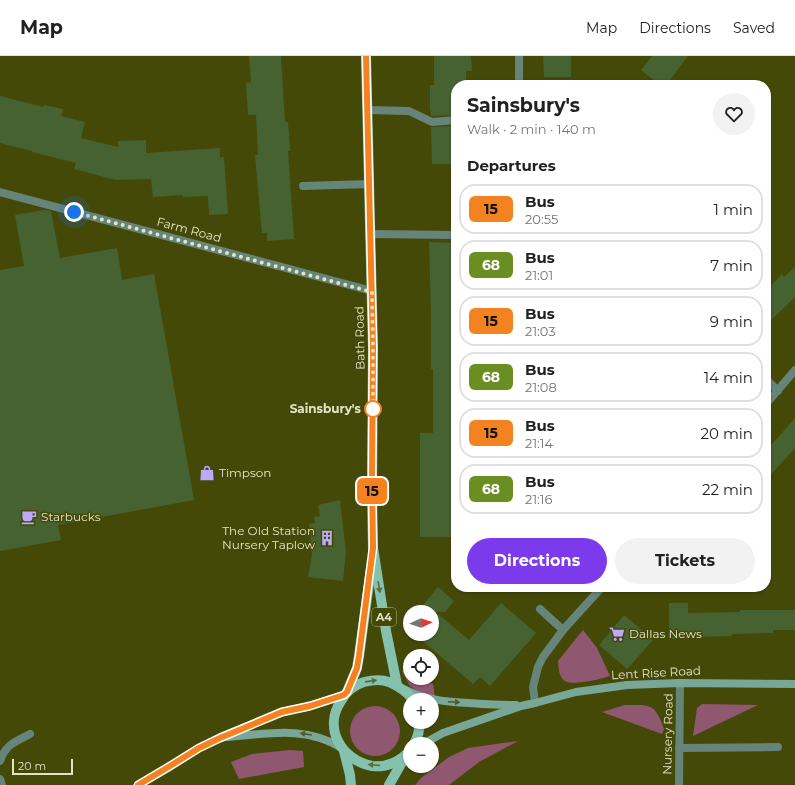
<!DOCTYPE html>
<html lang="en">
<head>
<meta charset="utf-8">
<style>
	:root { --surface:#fff; --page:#f2f2f2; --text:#202124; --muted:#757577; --line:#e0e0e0; --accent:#7c3aed }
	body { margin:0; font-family:Montserrat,sans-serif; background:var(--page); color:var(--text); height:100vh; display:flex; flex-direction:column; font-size:15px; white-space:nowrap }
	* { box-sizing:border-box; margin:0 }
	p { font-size:13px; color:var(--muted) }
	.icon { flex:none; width:22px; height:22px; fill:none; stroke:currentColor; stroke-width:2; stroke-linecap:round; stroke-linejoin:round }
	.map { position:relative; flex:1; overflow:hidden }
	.details { position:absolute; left:451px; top:24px; width:320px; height:512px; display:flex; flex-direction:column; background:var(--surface); border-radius:16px; box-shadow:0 1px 3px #0004 }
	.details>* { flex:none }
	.badge { padding:0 8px; border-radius:6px; font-size:14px; line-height:26px }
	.needle { width:26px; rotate:87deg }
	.controls { position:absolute; left:403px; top:549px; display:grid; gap:8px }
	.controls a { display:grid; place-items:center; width:36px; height:36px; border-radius:50%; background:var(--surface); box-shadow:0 1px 3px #0004; font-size:20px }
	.scale { position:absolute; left:12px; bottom:10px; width:61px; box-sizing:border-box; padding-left:4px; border:2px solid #e1e5c6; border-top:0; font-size:11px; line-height:14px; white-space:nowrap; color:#e1e5c6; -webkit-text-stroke:3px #454908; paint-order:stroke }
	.you { position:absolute; width:20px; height:20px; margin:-10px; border:3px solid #fff; border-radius:50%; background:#1a73e8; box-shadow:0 0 0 6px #1a73e833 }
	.map>.badge { position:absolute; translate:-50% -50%; box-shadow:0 0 0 2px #fff }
	h2 { padding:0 16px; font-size:15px; line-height:36px }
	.round { display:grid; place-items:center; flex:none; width:42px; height:42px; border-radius:21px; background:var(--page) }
	.overview { display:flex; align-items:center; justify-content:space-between; height:68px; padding:0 16px }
	h1 { font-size:19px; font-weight:700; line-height:30px }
	.button { display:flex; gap:8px; margin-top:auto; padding:8px 16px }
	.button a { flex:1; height:46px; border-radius:24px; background:var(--accent); color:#fff; font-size:16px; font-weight:700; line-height:46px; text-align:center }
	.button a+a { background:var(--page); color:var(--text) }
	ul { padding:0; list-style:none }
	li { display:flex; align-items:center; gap:12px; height:50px; margin:0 8px 6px; padding:0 8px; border:2px solid var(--line); border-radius:16px }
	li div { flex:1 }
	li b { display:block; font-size:15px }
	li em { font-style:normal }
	li .badge { min-width:44px; font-weight:700; text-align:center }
	header { display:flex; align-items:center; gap:24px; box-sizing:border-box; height:56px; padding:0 20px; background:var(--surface); border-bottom:1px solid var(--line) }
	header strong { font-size:19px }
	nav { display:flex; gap:22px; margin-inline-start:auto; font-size:14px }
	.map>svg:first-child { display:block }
	.green { fill:#905770 }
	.building { fill:#466230 }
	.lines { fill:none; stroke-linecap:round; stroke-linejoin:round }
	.lane { stroke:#67847b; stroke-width:8 }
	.street { stroke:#67847b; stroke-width:8 }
	.secondary { stroke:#78a798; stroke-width:8 }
	.primary { stroke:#84c2af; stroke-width:10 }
	.oneway { fill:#586d3a }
	.oneway2 { fill:#4f5c25 }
	.line-casing { stroke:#fff; stroke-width:9 }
	.line { stroke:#f58220; stroke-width:6 }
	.walk { stroke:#e1e5c6; stroke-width:4; stroke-dasharray:0 7.2 }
	.stop-dot { fill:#fff; stroke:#f58220; stroke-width:2 }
	.labels { text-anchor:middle; stroke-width:3; stroke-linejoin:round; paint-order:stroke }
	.shield { fill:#454908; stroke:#b2b68d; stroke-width:1 }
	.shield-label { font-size:11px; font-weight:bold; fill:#e1e5c6 }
	.street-label { font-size:12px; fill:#e1e5c6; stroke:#454908 }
	.stop-label { font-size:12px; font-weight:bold; fill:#e1e5c6; stroke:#454908; text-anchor:end }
	.poi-label { font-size:12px; fill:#e1e5c6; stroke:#454908; text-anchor:start }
</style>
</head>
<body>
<header>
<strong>Map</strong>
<nav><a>Map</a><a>Directions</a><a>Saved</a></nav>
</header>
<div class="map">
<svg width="795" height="729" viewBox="0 0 795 729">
	<rect width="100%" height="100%" fill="#454908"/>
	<g class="green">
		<path d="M583,574L597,592L610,620C601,623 592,625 583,626C563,629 559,624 558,605Z"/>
		<polygon points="410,614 410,622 422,622 433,628 435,641 422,639 409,629 402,615"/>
		<polygon points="702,648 758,649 693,680 697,652"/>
		<path d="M625,649C651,649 655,647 664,673L662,678L602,656Z"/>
		<circle cx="375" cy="675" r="25"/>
		<polygon points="518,685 479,706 449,729 415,729 421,722 449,701 468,692"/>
		<polygon points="290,694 303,695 304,711 239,723 231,706 252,698"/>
	</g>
	<g class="building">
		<polygon points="249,0 281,0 285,66 288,66 290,95 288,95 294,183 267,185 267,177 262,177 255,99 258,99 256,59 248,59 246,27 251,26"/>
		<polygon points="434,0 471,0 472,15 466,15 466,29 456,29 456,55 453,55 453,59 433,60 431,60 431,55 430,55 430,29 434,29"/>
		<polygon points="543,0 571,0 571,21 544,21"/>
		<polygon points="652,0 688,0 666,29 660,29 641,14"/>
		<polygon points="0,40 43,51 44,49 63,53 61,60 85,66 81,82 118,91 118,85 146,84 146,97 220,92 220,102 224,101 228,158 209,159 208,140 183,141 183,139 153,141 151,123 116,124 74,113 76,107 32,96 32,95 0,87"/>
		<polygon points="453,70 453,108 432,108 431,71"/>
		<polygon points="44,154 51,155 60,202 117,192 122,224 154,218 194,444 58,469 61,484 0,495 0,214 24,210 15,159"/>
		<polygon points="429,186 456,187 456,353 452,353 451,481 420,481 420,377 433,377 433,313 431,313 431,259"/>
		<polygon points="795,211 795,241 766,269 766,235 782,218 784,221"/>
		<polygon points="795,362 795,392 766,424 766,395"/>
		<polygon points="340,444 346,496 343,525 308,521 312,499 309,468 315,467 314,461 320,460 318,449"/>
		<polygon points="438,531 454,545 445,556 417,556"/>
		<polygon points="501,547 536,577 490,630 480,621 473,628 418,581 421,578 432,578 432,565 438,558 469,584"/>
		<polygon points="669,547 688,547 688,557 740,556 740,554 795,554 795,574 773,574 773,577 732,578 732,580 688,581 688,583 669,583"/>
		<polygon points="624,559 653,584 627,613 599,589"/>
	</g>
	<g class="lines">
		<g class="lane">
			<polyline points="303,130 369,128"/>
			<polyline points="0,136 372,235"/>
			<polyline points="540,553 563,574"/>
			<polyline points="679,692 778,691"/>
			<path d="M0,705C6,688 15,686 30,678"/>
			<polyline points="0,723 2,729"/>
		</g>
		<g class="street">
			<polyline points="519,0 519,29"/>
			<polyline points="367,54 409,55 432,66 456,64"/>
			<polyline points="371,178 456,179"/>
			<polyline points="766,323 778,335"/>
			<polyline points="766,348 795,314"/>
			<polyline points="535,647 533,631 538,611 543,601 563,574 602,531"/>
			<polyline points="679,729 680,627"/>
		</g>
		<g class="secondary">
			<path d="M406,634C426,644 447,646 469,647C485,648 500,649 516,649"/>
			<path d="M227,681C267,678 305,669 342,692"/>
			<polyline points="423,688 443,677 521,650 535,647 576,636 627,629 680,627 795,628"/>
			<polyline points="138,729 170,711 199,692 220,681 282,656 310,650 344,639"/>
		</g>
		<g class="primary">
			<polyline points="366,0 373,292 372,439 373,492 386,575 397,629"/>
			<polyline points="347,636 357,612 359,600 372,505"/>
			<path d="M414,688C418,681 420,674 419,666"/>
			<path d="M410,694C402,705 386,712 372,710C341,704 323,672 341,645C346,636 354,629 364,626C372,624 381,623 389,626C398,630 407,635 413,644"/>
			<polyline points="344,695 350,719 351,729"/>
			<polyline points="389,729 405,701"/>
		</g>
	</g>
	<defs><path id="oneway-solid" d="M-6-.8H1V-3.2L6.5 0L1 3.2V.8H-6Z"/></defs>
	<g class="oneway">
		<use href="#oneway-solid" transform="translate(379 531) rotate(81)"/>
		<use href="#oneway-solid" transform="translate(371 625) rotate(-8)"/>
		<use href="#oneway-solid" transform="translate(374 709) rotate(-176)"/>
	</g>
	<g class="oneway2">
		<use href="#oneway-solid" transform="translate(454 646) rotate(3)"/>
		<use href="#oneway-solid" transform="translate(306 678) rotate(-171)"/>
	</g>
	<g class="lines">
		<g class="line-casing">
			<polyline id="line" points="138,729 170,710 199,692 220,682 282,656 310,650 344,639 347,636 357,612 359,600 373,492 372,425 373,292 366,0"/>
		</g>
		<use href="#line" class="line"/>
		<polyline class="walk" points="74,156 372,236 373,292 373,353"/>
	</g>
	<defs>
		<g id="shop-bare" transform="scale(1.2)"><path d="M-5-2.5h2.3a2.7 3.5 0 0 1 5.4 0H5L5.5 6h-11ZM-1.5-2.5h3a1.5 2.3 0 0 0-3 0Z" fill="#baaaf7" stroke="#454908" stroke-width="2.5" paint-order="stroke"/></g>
		<g id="cafe-bare" transform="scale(1.2)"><path d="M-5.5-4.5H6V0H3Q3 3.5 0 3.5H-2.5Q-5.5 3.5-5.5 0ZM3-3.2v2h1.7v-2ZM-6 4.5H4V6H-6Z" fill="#baaaf7" stroke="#454908" stroke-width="2.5" paint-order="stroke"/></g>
		<g id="building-bare" transform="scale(1.2)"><path d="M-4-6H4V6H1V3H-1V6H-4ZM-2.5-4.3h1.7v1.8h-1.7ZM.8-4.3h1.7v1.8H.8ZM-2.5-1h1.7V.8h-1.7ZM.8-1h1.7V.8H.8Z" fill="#baaaf7" stroke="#454908" stroke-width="2.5" paint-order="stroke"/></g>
		<g id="supermarket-bare" transform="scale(1.2)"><path d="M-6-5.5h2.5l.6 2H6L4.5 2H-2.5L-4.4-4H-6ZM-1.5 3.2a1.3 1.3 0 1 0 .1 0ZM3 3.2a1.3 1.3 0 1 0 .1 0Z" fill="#baaaf7" stroke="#454908" stroke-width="2.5" paint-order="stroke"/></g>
	</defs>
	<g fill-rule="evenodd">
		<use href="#shop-bare" x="207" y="417"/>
		<use href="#cafe-bare" x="29" y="461"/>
		<use href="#building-bare" x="327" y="482"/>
		<use href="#supermarket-bare" x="617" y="578"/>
	</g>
	<circle class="stop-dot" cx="373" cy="353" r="8"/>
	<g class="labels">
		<rect class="shield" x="372" y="552" width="24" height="18" rx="3"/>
		<g class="shield-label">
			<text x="384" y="565">A4</text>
		</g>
		<g class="street-label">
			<text transform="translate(189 174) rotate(15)" y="4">Farm Road</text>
			<text transform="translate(360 282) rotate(-91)" y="4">Bath Road</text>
			<text transform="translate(656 617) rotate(-3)" y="4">Lent Rise Road</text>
			<text transform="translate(668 678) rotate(-89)" y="4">Nursery Road</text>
		</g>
		<g class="stop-label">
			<text x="361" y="357">Sainsbury's</text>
		</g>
		<g class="poi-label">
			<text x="219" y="421">Timpson</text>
			<text x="41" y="465">Starbucks</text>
			<text x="315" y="479" text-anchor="end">The Old Station<tspan x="315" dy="14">Nursery Taplow</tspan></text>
			<text x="629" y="582">Dallas News</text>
		</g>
	</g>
</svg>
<div class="controls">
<a><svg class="needle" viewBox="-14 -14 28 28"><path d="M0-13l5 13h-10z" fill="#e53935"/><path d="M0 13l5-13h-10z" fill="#757577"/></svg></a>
<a><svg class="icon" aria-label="locate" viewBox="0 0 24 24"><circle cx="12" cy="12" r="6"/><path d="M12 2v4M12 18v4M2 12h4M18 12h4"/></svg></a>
<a>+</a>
<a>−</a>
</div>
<div class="scale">20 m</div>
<div class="you" style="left:74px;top:156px"></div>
<b class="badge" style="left:372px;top:435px;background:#f58220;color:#111">15</b>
<section class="details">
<div class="overview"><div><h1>Sainsbury's</h1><p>Walk · 2 min · 140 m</p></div><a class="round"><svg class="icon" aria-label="heart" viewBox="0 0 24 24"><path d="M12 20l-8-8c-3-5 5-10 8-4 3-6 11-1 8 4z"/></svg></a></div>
<h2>Departures</h2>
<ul>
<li><span class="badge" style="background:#f58220;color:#111">15</span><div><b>Bus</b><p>20:55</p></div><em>1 min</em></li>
<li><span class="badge" style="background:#6b8e23;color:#fff">68</span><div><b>Bus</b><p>21:01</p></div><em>7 min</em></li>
<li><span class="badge" style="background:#f58220;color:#111">15</span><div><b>Bus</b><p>21:03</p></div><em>9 min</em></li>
<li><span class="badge" style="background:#6b8e23;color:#fff">68</span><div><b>Bus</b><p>21:08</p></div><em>14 min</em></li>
<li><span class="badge" style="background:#f58220;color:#111">15</span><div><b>Bus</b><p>21:14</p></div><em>20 min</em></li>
<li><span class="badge" style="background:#6b8e23;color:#fff">68</span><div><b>Bus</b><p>21:16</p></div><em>22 min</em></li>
</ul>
<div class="button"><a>Directions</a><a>Tickets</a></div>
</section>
</div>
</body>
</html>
